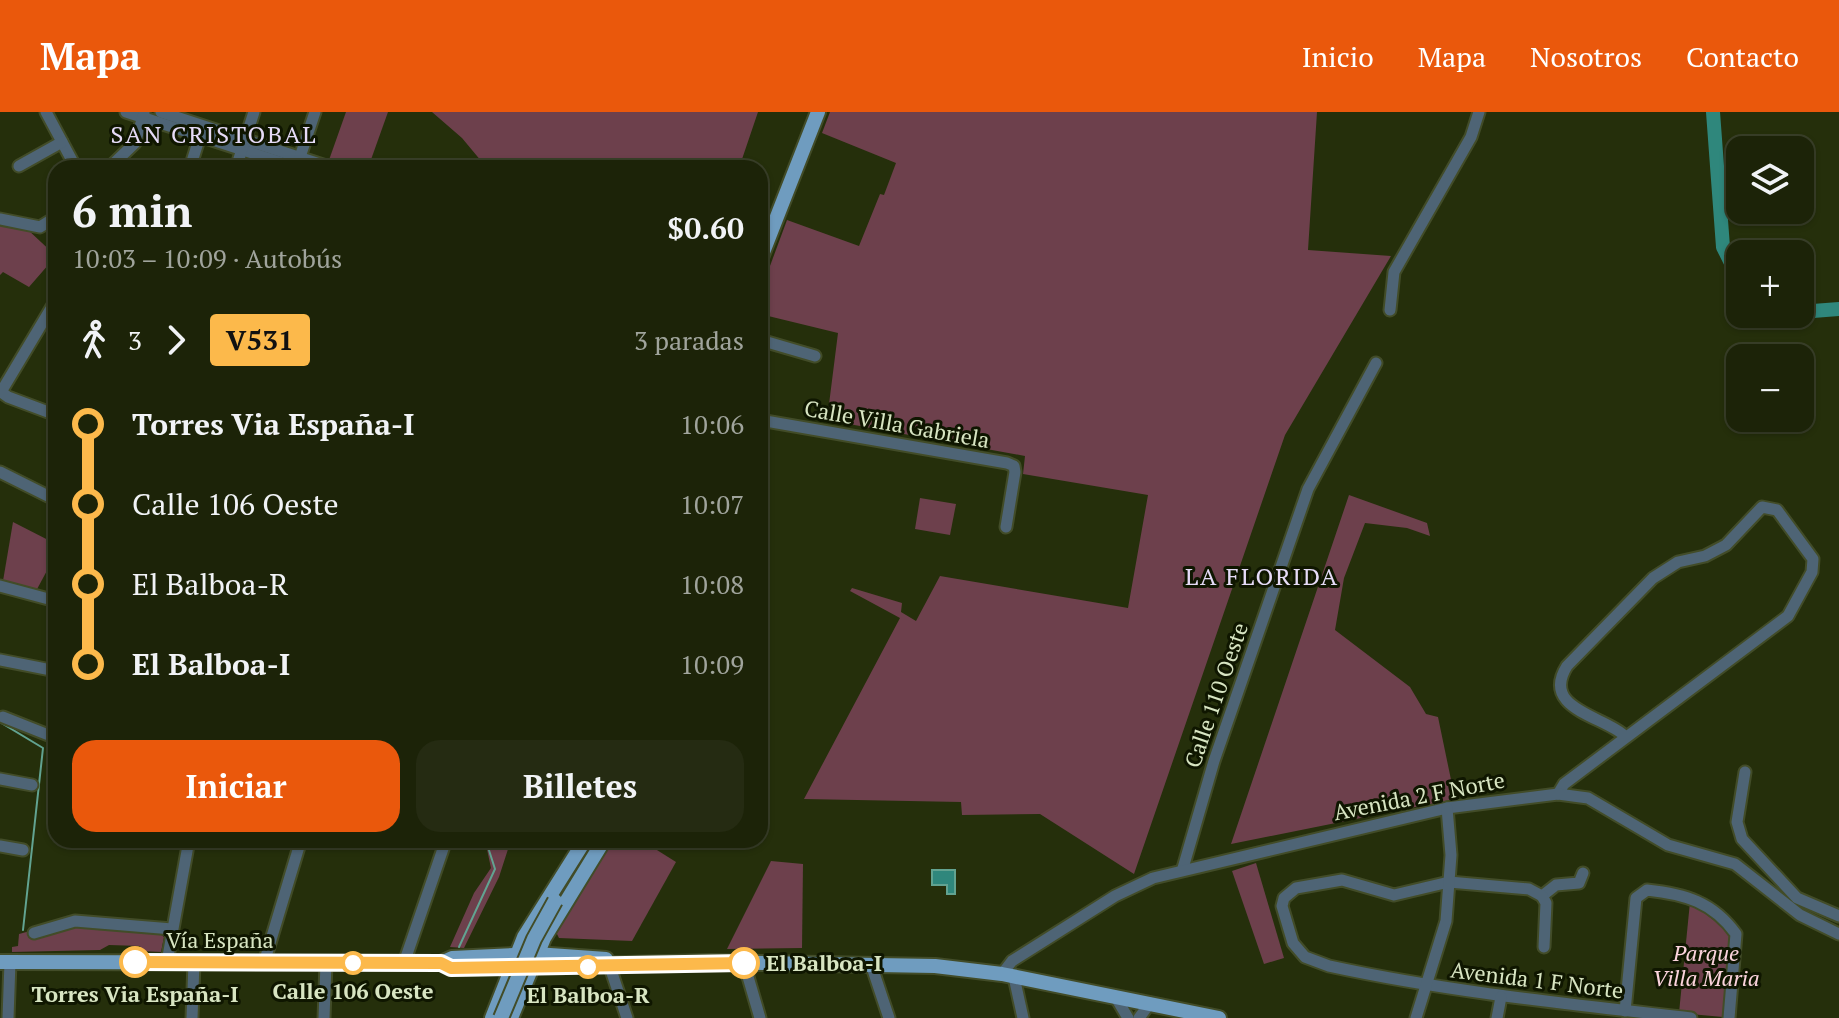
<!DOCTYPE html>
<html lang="es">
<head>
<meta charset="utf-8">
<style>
	:root { --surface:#1c2308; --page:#252b12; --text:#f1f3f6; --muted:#a0a49c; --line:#3a4029; --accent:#ea580c }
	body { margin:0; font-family:"PT Serif",serif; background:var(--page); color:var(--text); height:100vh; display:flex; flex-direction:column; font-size:30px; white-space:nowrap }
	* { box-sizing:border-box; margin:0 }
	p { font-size:26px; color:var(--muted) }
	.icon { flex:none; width:44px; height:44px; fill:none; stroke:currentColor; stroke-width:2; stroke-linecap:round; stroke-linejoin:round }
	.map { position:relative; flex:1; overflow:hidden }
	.side { position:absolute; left:48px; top:48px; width:720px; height:688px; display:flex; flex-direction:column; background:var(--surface); border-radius:24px; box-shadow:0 2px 6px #0004,0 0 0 2px var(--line) }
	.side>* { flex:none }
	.badge { padding:0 16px; border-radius:6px; font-size:28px; line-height:52px }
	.tools { position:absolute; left:1726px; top:24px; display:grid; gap:16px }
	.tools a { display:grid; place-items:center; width:88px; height:88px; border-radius:16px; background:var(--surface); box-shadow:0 2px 6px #0004,0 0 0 2px var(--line); font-size:40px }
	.map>.badge { position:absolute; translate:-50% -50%; box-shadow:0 0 0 4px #fff }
	.legs { display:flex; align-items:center; gap:12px; height:88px; padding:0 24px; font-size:26px }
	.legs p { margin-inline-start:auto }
	.head { display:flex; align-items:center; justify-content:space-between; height:136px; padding:0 24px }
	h1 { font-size:44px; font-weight:700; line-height:60px }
	.primary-button { display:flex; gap:16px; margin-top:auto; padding:16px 24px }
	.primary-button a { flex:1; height:92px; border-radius:24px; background:var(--accent); color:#fff; font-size:32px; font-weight:700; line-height:92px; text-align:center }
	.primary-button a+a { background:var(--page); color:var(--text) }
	ul { padding:0 24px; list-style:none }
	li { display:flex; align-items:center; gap:28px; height:80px; font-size:30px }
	li i { display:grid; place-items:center; width:12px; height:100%; margin:0 10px; background:currentColor }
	li i::after { content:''; width:20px; height:20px; margin:-10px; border:6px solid; border-radius:50%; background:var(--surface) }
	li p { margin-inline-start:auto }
	li:first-child i { background:linear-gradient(#0000 50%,currentColor 0) }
	li:last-child i { background:linear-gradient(currentColor 50%,#0000 0) }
	header { display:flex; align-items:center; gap:48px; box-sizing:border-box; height:112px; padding:0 40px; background:var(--accent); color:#fff }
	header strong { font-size:38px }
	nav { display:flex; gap:44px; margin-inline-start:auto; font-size:28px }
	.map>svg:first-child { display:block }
	.green { fill:#6d404c }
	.water { fill:#2f877c; stroke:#62a391; stroke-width:2 }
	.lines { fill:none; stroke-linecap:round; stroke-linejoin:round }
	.stream { stroke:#62a391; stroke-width:2 }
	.river { stroke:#2f877c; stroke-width:14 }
	.minor-casing { stroke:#424c28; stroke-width:15 }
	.major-casing { stroke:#424c28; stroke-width:18 }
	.minor { stroke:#4e6475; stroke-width:11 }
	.major { stroke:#6f9cbf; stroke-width:14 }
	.major-bridge-casing { stroke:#424c28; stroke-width:18; stroke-linecap:butt }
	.major-bridge { stroke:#6f9cbf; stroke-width:14 }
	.line-1-casing { stroke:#fff; stroke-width:18 }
	.line-1 { stroke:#fcb94b; stroke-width:12 }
	.stop-1-dot { fill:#fff; stroke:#fcb94b; stroke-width:4 }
	.labels { text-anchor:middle; stroke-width:6; stroke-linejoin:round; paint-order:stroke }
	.street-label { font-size:22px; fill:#d8e5c2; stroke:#0f1600 }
	.park-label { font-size:22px; font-style:italic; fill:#fcd4dd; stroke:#0f1600 }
	.stop-label { font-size:22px; font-weight:bold; fill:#d8e5c2; stroke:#0f1600 }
	.neighbourhood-label { font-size:24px; letter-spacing:2px; fill:#e6dbf7; stroke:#0f1600 }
</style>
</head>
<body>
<header>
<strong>Mapa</strong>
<nav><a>Inicio</a><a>Mapa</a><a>Nosotros</a><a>Contacto</a></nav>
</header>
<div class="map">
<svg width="1839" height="906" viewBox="0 0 1839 906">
	<rect width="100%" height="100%" fill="#252f0b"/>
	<g class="green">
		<polygon points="346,0 388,0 368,56 329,48"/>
		<polygon points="432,0 758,0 739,56 487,56 462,26"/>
		<polygon points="830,0 1317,0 1308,138 1391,144 1285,323 1134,762 1040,702 962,703 961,690 804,687 900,506 850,479 852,476 902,491 901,500 916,509 940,464 1128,496 1148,383 1023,362 1025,344 827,308 838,221 760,202 760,181 787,108 859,134 880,82 884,83 896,51 822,21"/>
		<polygon points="0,110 27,117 56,144 29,175 3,160 0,163"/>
		<polygon points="1349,383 1427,411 1430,424 1407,416 1365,411 1344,466 1335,518 1410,575 1426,602 1438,605 1455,687 1231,732"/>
		<polygon points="920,386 956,392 950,423 915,417"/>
		<polygon points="13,410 56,432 56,442 36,479 3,469"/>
		<polygon points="485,728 510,731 499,765 464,836 450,835 474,781 491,756"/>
		<polygon points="611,728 641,728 676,750 632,829 559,826 555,818"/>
		<polygon points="771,749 803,752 802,836 727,837"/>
		<polygon points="1256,751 1284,846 1264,852 1232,759"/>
		<polygon points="1690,790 1728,819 1731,828 1723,905 1679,901"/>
		<polygon points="76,815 160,822 164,825 161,840 141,839 140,834 109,833 100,838 12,840 12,835 18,834 19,822 30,819 34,826"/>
	</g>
	<polygon class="water" points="932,758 955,758 955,782 947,782 947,773 932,773"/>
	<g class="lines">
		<g class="stream">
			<polyline points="0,610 43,636 23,818"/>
			<polyline points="459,835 495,757 487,732 490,728"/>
		</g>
		<g class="river">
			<polyline points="1713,0 1723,135 1740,169"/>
			<polyline points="1800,200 1839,197"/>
			<polyline points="1777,202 1779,202"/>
		</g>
		<g class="minor-casing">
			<g id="minor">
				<polyline points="46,0 76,56"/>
				<polyline points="126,0 298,56"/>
				<polyline points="161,0 332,56"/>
				<polyline points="298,51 315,0"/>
				<polyline points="19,54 62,30"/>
				<polyline points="109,56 135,31 144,1"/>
				<polyline points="190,56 200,24"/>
				<polyline points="236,56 254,0"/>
				<polyline points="0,107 40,115 56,105"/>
				<polyline points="56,188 1,280 8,285 56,303"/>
				<polyline points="1390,198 1394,160 1471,25 1479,0"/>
				<polyline points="760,228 815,244"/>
				<polyline points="760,308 1007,351 1014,354 1015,360 1006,415"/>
				<polyline points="0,360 56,388"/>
				<polyline points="0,474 56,489"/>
				<polyline points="0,548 56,559"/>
				<polyline points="3,605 56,626"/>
				<polyline points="1745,660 1737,710 1742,727 1797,786 1839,804"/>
				<polyline points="0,667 32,673"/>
				<path d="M1558,682L1564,672L1788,504L1812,460L1813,447L1777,398L1762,395L1726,433L1705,444L1678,450L1653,466L1567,554C1540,597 1604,604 1625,624"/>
				<polyline points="0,734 23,738"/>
				<polyline points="1183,756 1214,649 1308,377 1376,251"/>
				<polyline points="1542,784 1556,773 1579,771 1583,761"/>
				<polyline points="34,821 75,809 172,817"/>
				<path d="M1544,835L1546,791L1542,784L1529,777L1449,770L1394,783L1342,768L1296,776L1284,786L1282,794L1293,831L1305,845L1329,854C1449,880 1569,892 1691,906"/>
				<polyline points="167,850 189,728"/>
				<polyline points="264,851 301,728"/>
				<polyline points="404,851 446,728"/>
				<polyline points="744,851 760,906"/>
				<polyline points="871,852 889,906"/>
				<polyline points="610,855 627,906"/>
				<polyline points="1002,862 1012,849 1115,784 1153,766 1447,696 1558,682 1588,686 1668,733 1735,752 1800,803 1839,822"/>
				<polyline points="1014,865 1023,906"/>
				<polyline points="1115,884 1128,906"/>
				<path d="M1625,899L1636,786L1647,778C1685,782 1713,790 1736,822L1729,906"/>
				<polyline points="8,906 10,850"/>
				<polyline points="192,906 194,850"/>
				<polyline points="324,906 326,851"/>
				<polyline points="1139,906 1150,891"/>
				<polyline points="1416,906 1446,809 1451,743 1447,696"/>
				<polyline points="1497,906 1501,885"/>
			</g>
		</g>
		<g class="major-casing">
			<g id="major">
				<polyline points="760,148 818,0"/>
				<polyline points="0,850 441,851 452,846 536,842 606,847"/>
				<polyline points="441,851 451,856 711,850 935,854 1002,862 1219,906"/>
				<polyline points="492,906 524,825 585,728"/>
				<polyline points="511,906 544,826 604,728"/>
			</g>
		</g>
		<use href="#minor" class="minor"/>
		<use href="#major" class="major"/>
		<g class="major-bridge-casing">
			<polyline id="major-bridge" points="501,906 534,827 555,789"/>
		</g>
		<use href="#major-bridge" class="major-bridge"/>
	</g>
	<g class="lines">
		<g class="line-1-casing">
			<polyline id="line-1" points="135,850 441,851 451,856 744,851"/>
		</g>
		<use href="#line-1" class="line-1"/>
	</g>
	<g class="stop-1-dot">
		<circle cx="135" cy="850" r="14"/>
		<circle cx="353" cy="851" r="10"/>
		<circle cx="744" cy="851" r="14"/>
		<circle cx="588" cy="855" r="10"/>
	</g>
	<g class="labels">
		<g class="street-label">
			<text transform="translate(897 312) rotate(10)" y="8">Calle Villa Gabriela</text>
			<text transform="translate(1216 583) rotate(-71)" y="8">Calle 110 Oeste</text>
			<text transform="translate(1419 684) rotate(-11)" y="8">Avenida 2 F Norte</text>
			<text x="220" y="836">Vía España</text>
			<text transform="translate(1537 868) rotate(7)" y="8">Avenida 1 F Norte</text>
		</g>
		<g class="park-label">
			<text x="1706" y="849">Parque<tspan x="1706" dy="25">Villa Maria</tspan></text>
		</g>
		<g class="stop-label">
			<text x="766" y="859" text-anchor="start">El Balboa-I</text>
			<text x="353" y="887">Calle 106 Oeste</text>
			<text x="135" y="890">Torres Via España-I</text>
			<text x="588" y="891">El Balboa-R</text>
		</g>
		<g class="neighbourhood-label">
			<text x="214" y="31">SAN CRISTOBAL</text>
			<text x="1262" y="473">LA FLORIDA</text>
		</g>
	</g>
</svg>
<div class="tools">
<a><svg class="icon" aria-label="layers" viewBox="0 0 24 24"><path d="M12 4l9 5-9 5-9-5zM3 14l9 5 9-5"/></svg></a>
<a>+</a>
<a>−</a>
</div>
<section class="side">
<div class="head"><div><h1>6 min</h1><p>10:03 – 10:09 · Autobús</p></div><b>$0.60</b></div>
<div class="legs"><svg class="icon" aria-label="walk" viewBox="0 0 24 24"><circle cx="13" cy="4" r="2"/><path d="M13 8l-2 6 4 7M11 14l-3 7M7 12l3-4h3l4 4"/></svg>3<svg class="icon" aria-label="forward" viewBox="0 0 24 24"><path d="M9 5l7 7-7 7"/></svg><b class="badge" style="background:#fcb94b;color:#111">V531</b><p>3 paradas</p></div>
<ul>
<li><i style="color:#fcb94b"></i><b>Torres Via España-I</b><p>10:06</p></li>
<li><i style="color:#fcb94b"></i><span>Calle 106 Oeste</span><p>10:07</p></li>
<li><i style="color:#fcb94b"></i><span>El Balboa-R</span><p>10:08</p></li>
<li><i style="color:#fcb94b"></i><b>El Balboa-I</b><p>10:09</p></li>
</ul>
<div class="primary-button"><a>Iniciar</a><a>Billetes</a></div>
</section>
</div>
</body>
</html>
